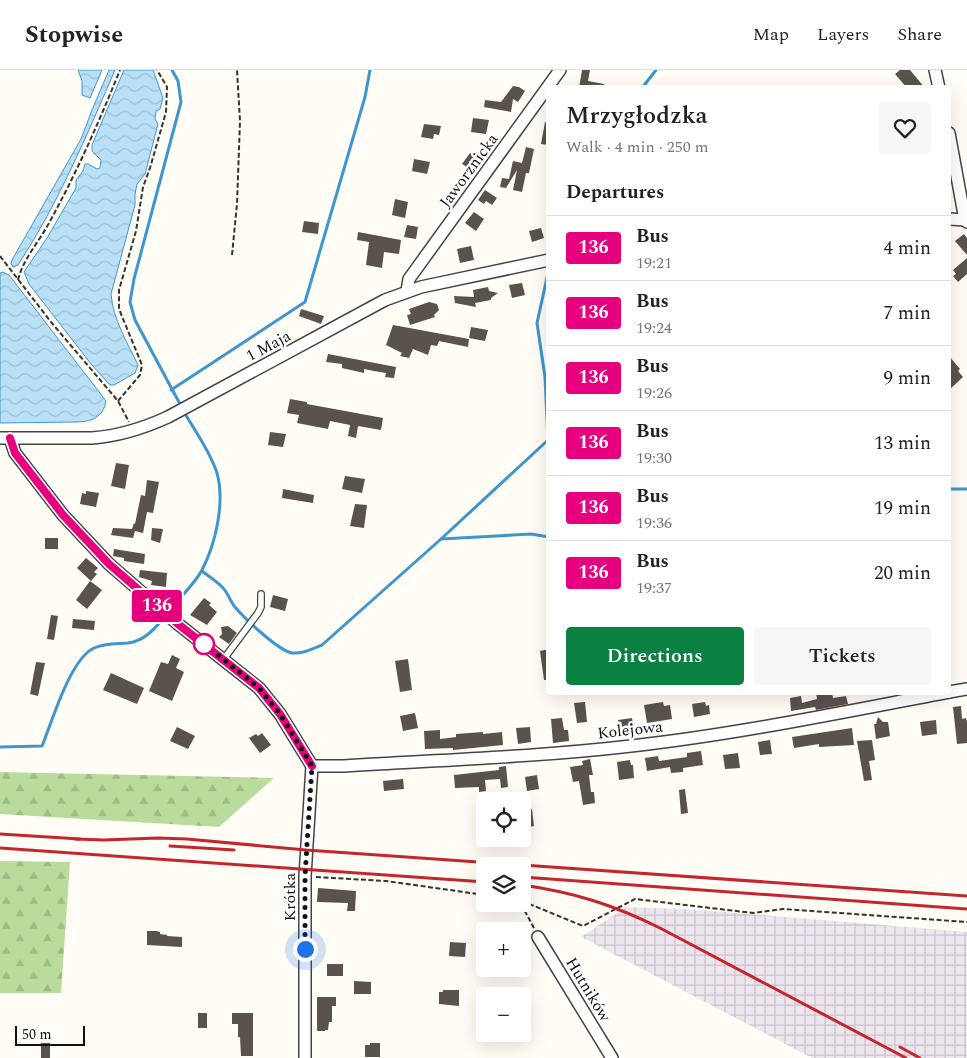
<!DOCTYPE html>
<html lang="en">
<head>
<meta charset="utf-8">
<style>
	:root { --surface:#fff; --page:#f6f6f6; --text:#222; --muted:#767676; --line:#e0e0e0; --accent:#0b8043 }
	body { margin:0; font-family:Spectral,serif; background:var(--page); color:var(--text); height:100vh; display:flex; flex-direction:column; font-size:19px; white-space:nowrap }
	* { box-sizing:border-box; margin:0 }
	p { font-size:16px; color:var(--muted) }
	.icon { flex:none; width:28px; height:28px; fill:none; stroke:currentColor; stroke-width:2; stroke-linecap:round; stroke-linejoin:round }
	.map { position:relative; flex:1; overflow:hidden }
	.details { position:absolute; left:546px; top:15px; width:405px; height:610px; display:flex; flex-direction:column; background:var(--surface); border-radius:5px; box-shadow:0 5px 20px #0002 }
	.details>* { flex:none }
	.badge { padding:0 10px; border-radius:4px; font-size:18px; line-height:32px }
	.tools { position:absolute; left:476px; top:722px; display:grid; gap:10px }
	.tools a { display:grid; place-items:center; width:55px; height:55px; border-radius:5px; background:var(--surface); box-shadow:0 5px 20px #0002; font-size:25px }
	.scale { position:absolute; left:15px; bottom:12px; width:70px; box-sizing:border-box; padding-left:5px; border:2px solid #111; border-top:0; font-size:14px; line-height:18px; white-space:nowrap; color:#111; -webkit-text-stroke:4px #fff; paint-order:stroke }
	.you { position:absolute; width:25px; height:25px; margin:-12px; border:4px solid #fff; border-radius:50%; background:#1a73e8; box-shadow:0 0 0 8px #1a73e833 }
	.map>.badge { position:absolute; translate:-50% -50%; box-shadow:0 0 0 2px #fff }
	h2 { padding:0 20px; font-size:19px; line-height:45px }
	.round { display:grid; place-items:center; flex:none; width:52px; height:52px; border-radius:5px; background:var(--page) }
	.summary { display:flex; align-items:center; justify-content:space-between; height:85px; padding:0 20px }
	h1 { font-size:24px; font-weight:600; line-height:38px }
	.action { display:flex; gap:10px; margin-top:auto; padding:10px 20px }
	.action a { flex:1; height:58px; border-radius:5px; background:var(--accent); color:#fff; font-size:20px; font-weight:600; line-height:58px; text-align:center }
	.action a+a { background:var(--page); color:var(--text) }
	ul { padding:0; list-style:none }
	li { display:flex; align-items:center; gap:15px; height:65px; padding:0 20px; border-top:1px solid var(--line) }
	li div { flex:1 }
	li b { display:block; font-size:19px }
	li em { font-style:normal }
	li .badge { min-width:55px; font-weight:700; text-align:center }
	header { display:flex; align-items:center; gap:30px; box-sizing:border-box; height:70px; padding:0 25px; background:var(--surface); border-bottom:1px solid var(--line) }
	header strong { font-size:24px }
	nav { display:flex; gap:28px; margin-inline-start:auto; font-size:18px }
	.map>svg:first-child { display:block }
	.industrial { fill:url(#industrial-grid) }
	.forest { fill:url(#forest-firs) }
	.water { fill:url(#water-waves); stroke:#3f96cf }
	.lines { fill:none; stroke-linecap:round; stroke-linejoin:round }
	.stream { stroke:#3f96cf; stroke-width:3 }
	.building { fill:#5a524d }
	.lane-casing { stroke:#444; stroke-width:8 }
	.street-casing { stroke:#444; stroke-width:14 }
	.path { stroke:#333; stroke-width:2; stroke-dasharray:5 2.5; stroke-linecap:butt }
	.lane { stroke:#fff; stroke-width:5.5 }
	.street { stroke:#fff; stroke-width:11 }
	.rail { stroke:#c4262e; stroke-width:3 }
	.line-casing { stroke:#fff; stroke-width:11 }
	.line { stroke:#e6007e; stroke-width:8 }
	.walk { stroke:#111; stroke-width:5; stroke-dasharray:0 9 }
	.stop-dot { fill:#fff; stroke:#e6007e; stroke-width:2.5 }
	.labels { text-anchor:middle; stroke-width:5; stroke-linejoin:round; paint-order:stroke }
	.street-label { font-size:16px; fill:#111; stroke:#fff }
</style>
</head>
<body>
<header>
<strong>Stopwise</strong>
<nav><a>Map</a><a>Layers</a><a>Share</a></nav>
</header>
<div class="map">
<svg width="967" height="988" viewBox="0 0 967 988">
	<defs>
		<pattern id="industrial-grid" width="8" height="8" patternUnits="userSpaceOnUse" patternTransform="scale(1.25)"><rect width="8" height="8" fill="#eee6ef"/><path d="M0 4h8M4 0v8" fill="none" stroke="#cbc4cc"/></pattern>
		<pattern id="forest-firs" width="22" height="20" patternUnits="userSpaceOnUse" patternTransform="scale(1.25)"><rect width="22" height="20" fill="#b9dc9c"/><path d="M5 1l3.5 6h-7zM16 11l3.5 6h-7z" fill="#9ebc85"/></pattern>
		<pattern id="water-waves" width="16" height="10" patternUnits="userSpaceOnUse" patternTransform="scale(1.25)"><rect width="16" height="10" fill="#b9e0f7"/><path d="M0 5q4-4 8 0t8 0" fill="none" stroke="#9ebfd3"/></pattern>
	</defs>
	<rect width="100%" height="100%" fill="#fffdf5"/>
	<polygon class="industrial" points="626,837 688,839 967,862 967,988 812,988 581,867"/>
	<g class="forest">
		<polygon points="0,702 274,708 219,757 0,744"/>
		<polygon points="0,791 70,792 61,923 0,923"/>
	</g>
	<g class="water">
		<polygon points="78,0 102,0 90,28 82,25 82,11"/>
		<path d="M109,0H115C86,67 58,134 18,195L13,197L11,194L12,190L81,69L92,40Z"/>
		<path d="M124,0H153L163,28L160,39L156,41L155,49L158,54L145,104L137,114L135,124V135L111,224C113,249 127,272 138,295L135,303L114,315H110L91,294L29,214L24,202L47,168L76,118V110L83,101L85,94H88L97,99L100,98L101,90L92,81V75Z"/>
		<path d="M3,202L9,205L106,331C103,348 91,352 75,352L0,353V203Z"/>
	</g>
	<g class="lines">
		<g class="stream">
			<polyline points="172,0 178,11 181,32 134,209 130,232 135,250 181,336"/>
			<polyline points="642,18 656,0"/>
			<polyline points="171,320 305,232 365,27 370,0"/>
			<polyline points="949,419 967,419"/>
			<polyline points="441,469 531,464 549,467"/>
			<path d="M202,501C208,506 217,511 223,518C228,523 230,531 235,537C245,549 279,581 292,583C303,584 312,579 322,575L441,469L548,370L545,307L537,253L548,203"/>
			<path d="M168,542C179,528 194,515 202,500C216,473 225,432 217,403C210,381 195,361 184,342"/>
			<path d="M0,677L42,676C52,652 70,589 94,578C105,573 116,574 128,573C144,571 155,559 164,547"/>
		</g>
	</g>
	<g class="building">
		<polygon points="582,0 590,0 588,11 604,14 604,18 579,18"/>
		<polygon points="900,0 910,0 925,18 907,18 895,4"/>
		<polygon points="513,16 519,17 525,21 518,32 513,29 511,42 484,37 485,30 501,32"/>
		<polygon points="473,48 489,50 486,64 471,62"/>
		<polygon points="545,52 549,53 549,75 541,74"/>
		<polygon points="424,54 441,56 439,65 434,64 433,69 421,67"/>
		<polygon points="526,77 534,79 529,103 526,103 522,122 513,120 517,100 506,118 500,117 502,108 509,109 513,91 522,93"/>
		<polygon points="470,83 480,88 472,100 462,94"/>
		<polygon points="414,89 430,92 427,104 412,101"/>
		<polygon points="485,120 497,128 492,135 486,131 484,134 478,130"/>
		<polygon points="395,129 408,132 405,148 392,145"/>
		<polygon points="474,142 484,149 476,161 465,153"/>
		<polygon points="304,151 319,153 318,164 302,162"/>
		<polygon points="407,155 418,157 416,169 404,167"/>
		<polygon points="541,158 544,168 532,172 529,161"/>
		<polygon points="358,162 401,170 399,184 384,182 382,198 366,195 369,172 357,170"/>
		<polygon points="964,164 967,168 967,185 955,171"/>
		<polygon points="471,176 474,190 460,193 457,179"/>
		<polygon points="967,188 967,204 958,212 953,206 956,204 953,200"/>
		<polygon points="522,213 525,225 512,228 509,215"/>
		<polygon points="488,217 489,221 498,223 491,228 491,230 475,233 476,237 455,233 454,226 474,227 473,220"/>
		<polygon points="429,232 437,234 439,240 434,245 435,247 410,255 407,245 411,244 409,239"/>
		<polygon points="301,239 324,246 321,254 299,246"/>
		<polygon points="393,255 469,269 468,277 439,271 437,276 431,275 428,285 413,279 409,288 400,286 402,283 386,275"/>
		<polygon points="471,257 488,260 485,271 469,268"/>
		<polygon points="328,284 396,297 394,308 385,307 386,303 374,301 364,299 364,303 342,298 342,294 326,292"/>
		<polygon points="949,286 960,299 958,301 963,307 949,320"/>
		<polygon points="290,329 307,332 307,334 383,348 381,360 358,356 356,368 348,366 350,355 330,351 328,359 297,353 299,345 287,343"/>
		<polygon points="270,362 286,364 283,377 268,375"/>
		<polygon points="116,393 129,395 125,419 111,416"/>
		<polygon points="345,406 365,409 362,423 342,419"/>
		<polygon points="147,410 159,412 153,443 147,442 143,463 135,461 133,468 111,465 113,458 132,459 134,453 135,454 141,425 145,426"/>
		<polygon points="283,419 314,425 313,433 282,428"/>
		<polygon points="86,421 99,423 96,437 80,434 82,423 86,424"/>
		<polygon points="355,434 367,435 364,458 350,456"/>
		<polygon points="152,458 163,459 160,473 151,470"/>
		<rect x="45" y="468" width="13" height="11"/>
		<polygon points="114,479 145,484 144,494 124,491 124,488 113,486"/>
		<polygon points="86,488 98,498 94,502 97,504 91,511 77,498"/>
		<polygon points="140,500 167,503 166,517 151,515 152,511 139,507"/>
		<polygon points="90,511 102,520 87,539 76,530"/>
		<polygon points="273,525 288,529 285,541 270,537"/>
		<polygon points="204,528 211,533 209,535 217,542 207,555 190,545"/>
		<polygon points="51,545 58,546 54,570 47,569"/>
		<polygon points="73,549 95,551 94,560 72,558"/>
		<polygon points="228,556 237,563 229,574 219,567 222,564 221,557"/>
		<polygon points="549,579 549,610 544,610 540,581"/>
		<polygon points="172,585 180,589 176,598 184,602 172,631 149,621 161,592 168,594"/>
		<polygon points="408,589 412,620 400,622 395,591"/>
		<polygon points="36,592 45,593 38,626 30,624"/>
		<polygon points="111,603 144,618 137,634 103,620"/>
		<polygon points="816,622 832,622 833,628 846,626 848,634 816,640 815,637 791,641 790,628 801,626 802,633 817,629"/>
		<polygon points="585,632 587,652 577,653 574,633"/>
		<polygon points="663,632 664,636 670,635 672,649 647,653 644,635"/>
		<polygon points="705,632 706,636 709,635 710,644 694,647 692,634"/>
		<polygon points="961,636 962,649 966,648 967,652 967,673 957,674 953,637"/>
		<polygon points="415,643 418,658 403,661 400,646"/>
		<polygon points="878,647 883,652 888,652 890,666 876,669 874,654 876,654"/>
		<polygon points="562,648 564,660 568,660 569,671 553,673 551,649"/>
		<polygon points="632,648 634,661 620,664 618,650"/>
		<polygon points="936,650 937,664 922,666 920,652"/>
		<polygon points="177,657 195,666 188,679 170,671"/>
		<polygon points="530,657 531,672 518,674 516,658"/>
		<polygon points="852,658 854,675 819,677 819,674 794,678 792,667"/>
		<polygon points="440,660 440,669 456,667 456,664 483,662 483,664 502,662 503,675 453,680 453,678 425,679 424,661"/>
		<polygon points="262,663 271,675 260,683 249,668 256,664 258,666"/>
		<polygon points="770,670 772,684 760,685 758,672"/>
		<polygon points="872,670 875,690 869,691 872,710 864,711 857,671"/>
		<polygon points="701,681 703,695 683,698 683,702 671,703 670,697 647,701 645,688 658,686 659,691 687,687 687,683"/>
		<polygon points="738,683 740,698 725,699 723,685"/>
		<polygon points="590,689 593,705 589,705 591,722 594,722 595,733 583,735 579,711 573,712 570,697 583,695 582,691"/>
		<polygon points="630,690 631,695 633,695 634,708 619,710 617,692"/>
		<polygon points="506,696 508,717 501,718 500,709 485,710 486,721 479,722 479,717 455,718 454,705 499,700 499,697"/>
		<polygon points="537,705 539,719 527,721 525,707"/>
		<polygon points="403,709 404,719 384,721 383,711"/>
		<polygon points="685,719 688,743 681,744 679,720"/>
		<polygon points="532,739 534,756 525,758 523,741"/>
		<polygon points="318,818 356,821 355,841 347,841 348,833 317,832"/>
		<polygon points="147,861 157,861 160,862 160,864 167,865 167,866 182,867 182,877 147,875"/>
		<polygon points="450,872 466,873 465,887 449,886"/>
		<rect x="327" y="894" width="16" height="12"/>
		<polygon points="354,911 371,912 371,924 354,924"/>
		<polygon points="443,920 459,920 459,936 439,934 439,922 443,922"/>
		<polygon points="317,927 336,927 336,936 332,936 332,952 329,952 328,960 325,960 325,961 317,961"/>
		<rect x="198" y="943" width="9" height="15"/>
		<polygon points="232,943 253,943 253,986 241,986 240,967 238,967 238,954 232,954"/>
		<rect x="41" y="973" width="9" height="15"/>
		<polygon points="370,973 380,973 380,987 365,987 365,975 370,975"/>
	</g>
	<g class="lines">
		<g class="lane-casing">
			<polyline id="lane" points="223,590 258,543 261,537 261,524"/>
		</g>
		<g class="street-casing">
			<g id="street">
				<polyline points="935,0 939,18"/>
				<polyline points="949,63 965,150 967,152"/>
				<polyline points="949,149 967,150"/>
				<polyline points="407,221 409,209 560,0"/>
				<path d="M0,368H92C119,366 144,358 168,347L385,230L421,217L549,190"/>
				<polyline points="10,368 15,383 63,445 109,494 178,554 259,618 280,644 312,696"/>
				<polyline points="949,622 967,619"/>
				<path d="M312,696H344C440,690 536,687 631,676C738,664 843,642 949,622"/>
				<polyline points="538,867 612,988"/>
				<polyline points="305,988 305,806 312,696"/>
			</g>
		</g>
		<g class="path">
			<polyline points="232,185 237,134 240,51 237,0"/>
			<polyline points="0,186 51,252 118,331 129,352"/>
			<path d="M18,210C23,189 39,172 49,153C76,104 99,52 120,0"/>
			<polyline points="118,331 140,305 142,295 119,239 119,220 136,161 143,117 150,98 166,42 167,17 157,0"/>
			<polyline points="316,807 386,811 485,825"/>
			<polyline points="522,831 583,856 635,829 753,843 783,839 967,852"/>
			<polyline points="521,834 534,858"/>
		</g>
		<use href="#lane" class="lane"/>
		<use href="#street" class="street"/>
		<g class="rail">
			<polyline points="0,764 80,769"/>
			<polyline points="75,769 104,770 158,768 187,769 306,780 967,826"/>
			<polyline points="170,776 234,780"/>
			<polyline points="0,778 485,812"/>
			<polyline points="522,807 967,839"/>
			<path d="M522,815C573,822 614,835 660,858L906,988"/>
			<polyline points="900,977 920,988"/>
		</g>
	</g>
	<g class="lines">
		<g class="line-casing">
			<polyline id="line" points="10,368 15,383 63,445 109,494 178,554 259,618 280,644 312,696"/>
		</g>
		<use href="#line" class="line"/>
		<polyline class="walk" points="204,574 201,571 259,618 280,644 312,696 305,806 305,879"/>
	</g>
	<circle class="stop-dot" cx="204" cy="574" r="10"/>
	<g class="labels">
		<g class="street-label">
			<text transform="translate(468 100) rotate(-54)" y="6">Jaworznicka</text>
			<text transform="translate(268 275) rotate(-28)" y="6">1 Maja</text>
			<text transform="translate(630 659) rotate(-6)" y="6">Kolejowa</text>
			<text transform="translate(289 827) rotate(-90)" y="6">Krótka</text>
			<text transform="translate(589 919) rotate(59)" y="6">Hutników</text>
		</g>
	</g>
</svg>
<div class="tools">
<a><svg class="icon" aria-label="locate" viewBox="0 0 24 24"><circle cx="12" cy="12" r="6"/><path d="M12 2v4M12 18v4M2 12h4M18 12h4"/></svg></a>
<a><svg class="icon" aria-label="layers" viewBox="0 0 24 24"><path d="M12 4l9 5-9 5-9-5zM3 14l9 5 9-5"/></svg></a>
<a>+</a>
<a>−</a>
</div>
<div class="scale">50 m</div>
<div class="you" style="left:305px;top:879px"></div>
<b class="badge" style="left:157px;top:536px;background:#e6007e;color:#fff">136</b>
<section class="details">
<div class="summary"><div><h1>Mrzygłodzka</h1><p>Walk · 4 min · 250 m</p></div><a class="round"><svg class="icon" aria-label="heart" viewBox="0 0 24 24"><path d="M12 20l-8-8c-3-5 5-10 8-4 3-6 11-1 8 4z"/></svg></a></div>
<h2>Departures</h2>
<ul>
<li><span class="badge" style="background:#e6007e;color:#fff">136</span><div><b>Bus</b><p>19:21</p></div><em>4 min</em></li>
<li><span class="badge" style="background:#e6007e;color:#fff">136</span><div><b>Bus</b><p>19:24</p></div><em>7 min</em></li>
<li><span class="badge" style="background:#e6007e;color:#fff">136</span><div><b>Bus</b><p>19:26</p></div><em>9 min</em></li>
<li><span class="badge" style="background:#e6007e;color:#fff">136</span><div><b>Bus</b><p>19:30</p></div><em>13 min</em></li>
<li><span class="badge" style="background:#e6007e;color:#fff">136</span><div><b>Bus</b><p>19:36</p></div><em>19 min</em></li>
<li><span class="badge" style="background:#e6007e;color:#fff">136</span><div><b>Bus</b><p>19:37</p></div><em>20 min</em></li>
</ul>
<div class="action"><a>Directions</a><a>Tickets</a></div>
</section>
</div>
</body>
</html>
